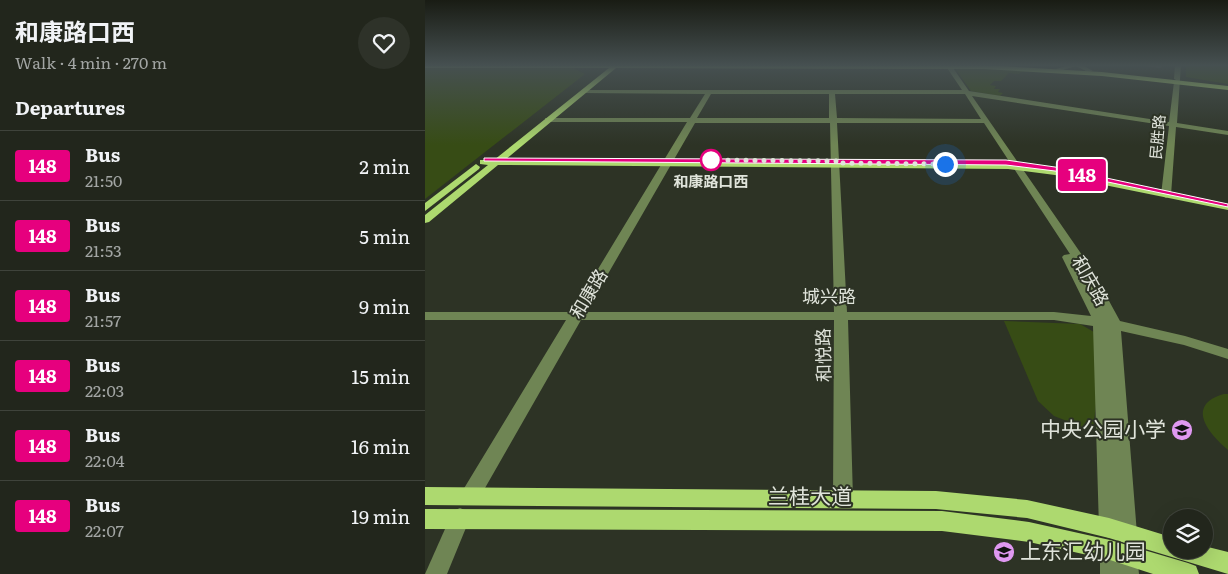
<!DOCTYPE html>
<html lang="en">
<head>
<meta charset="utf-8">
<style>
	:root { --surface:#22261c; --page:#2e3229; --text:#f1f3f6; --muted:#a2a5a3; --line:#3f433b }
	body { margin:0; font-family:Literata,"Noto Sans SC",serif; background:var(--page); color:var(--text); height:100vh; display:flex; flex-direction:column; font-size:19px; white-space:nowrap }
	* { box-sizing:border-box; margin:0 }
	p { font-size:16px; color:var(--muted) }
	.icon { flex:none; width:28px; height:28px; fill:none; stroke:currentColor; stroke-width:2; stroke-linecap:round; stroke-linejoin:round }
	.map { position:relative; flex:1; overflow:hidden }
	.details { display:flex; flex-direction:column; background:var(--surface); width:425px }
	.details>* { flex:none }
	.badge { padding:0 10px; border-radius:4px; font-size:18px; line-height:32px }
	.fabs { position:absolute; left:738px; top:509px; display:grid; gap:10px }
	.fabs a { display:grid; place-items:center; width:50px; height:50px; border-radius:50%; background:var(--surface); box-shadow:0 5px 20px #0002,0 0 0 1px var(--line); font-size:25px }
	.you { position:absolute; width:25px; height:25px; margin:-12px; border:4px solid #fff; border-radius:50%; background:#1a73e8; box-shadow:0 0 0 8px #1a73e833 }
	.map>.badge { position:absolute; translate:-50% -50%; box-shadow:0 0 0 2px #fff }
	h2 { padding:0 15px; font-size:19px; line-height:45px }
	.round { display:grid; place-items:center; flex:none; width:52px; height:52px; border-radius:26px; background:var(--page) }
	.head { display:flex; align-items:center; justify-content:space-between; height:85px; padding:0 15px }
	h1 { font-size:24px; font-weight:700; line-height:38px }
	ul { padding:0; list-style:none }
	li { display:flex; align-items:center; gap:15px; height:70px; padding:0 15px; border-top:1px solid var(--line) }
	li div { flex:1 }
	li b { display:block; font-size:19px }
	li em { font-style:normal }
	li .badge { min-width:55px; font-weight:700; text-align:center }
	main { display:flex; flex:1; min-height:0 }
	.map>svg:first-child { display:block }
	.green { fill:#374c15 }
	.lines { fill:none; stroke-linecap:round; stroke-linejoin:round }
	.minor { fill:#6f8554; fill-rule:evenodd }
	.major { fill:#add96f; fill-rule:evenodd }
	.wall { fill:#544a56 }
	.line { fill:#e6007e; stroke:#fff }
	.walk { stroke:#e0e4db; stroke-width:5; stroke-dasharray:0 9 }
	.stop-dot { fill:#fff; stroke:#e6007e; stroke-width:2.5 }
	.labels { text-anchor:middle; stroke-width:4; stroke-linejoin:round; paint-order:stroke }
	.far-street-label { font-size:15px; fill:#e0e4db; stroke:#2d3325 }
	.far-stop-label { font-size:15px; font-weight:bold; fill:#e0e4db; stroke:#2d3325 }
	.street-label { font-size:18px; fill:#e0e4db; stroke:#2d3325 }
	.near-poi-label { font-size:21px; fill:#e0e4db; stroke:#2d3325; text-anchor:end }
	.near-street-label { font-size:21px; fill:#e0e4db; stroke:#2d3325 }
</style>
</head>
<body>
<main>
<section class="details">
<div class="head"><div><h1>和康路口西</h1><p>Walk · 4 min · 270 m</p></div><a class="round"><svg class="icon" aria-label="heart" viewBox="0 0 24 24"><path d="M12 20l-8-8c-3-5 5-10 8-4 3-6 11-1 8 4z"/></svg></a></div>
<h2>Departures</h2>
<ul>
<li><span class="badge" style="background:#e6007e;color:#fff">148</span><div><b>Bus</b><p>21:50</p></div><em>2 min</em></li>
<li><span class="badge" style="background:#e6007e;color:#fff">148</span><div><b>Bus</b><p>21:53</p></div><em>5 min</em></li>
<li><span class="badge" style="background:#e6007e;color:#fff">148</span><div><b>Bus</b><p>21:57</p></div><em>9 min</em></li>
<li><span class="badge" style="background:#e6007e;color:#fff">148</span><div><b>Bus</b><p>22:03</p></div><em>15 min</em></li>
<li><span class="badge" style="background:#e6007e;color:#fff">148</span><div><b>Bus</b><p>22:04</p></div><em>16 min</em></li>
<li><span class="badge" style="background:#e6007e;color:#fff">148</span><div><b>Bus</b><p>22:07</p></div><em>19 min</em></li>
</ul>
</section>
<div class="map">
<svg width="803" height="574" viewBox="0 0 803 574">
	<rect width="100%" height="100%" fill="#2d3325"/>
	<g class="green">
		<polygon points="0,65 152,65 148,68 160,74 0,199"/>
		<polygon points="761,65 803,65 803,84 761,77"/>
		<polygon points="539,68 605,71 596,72 594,74 584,73 576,81 569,81 565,85 571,86 569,89 575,89 573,92 578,93 575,96 546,91 531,70"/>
		<polygon points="579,321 655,324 669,332 672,394 668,431 629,416 613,401"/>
		<path d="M799,394H803V450C783,433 760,405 799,394Z"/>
	</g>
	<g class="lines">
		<g class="minor">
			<path d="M520,65H526L544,91L744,122L749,82L751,80L749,79L750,65H756L752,123L803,131V135L751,127L746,195L741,198L736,195L744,126L547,96L666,268L695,321L760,336L803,349V359L759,345L696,331L712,534L709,541L702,544L695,541L692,533L684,538L677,535L674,528L668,326L629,320H423L428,499L425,505L418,508L411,505L408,499L409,320H156L52,502L45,505L38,502L35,496L38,490L141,320H0V312H147L262,122H120V118H265L280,94L156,93L155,92L158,90H537ZM286,94H404V118H272ZM410,94H540L556,119L412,118ZM270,123H405L409,312H161ZM412,123H559L645,254L639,255L637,257L666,316L629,312H422Z"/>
			<polygon points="644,65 657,65 668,71 663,72 651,66 634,71 631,69"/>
			<polygon points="35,508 42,511 45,518 22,574 0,574 28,511"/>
			<polygon points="685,540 692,543 694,548 702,545 709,548 712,555 714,574 675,574 675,550 678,543"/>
		</g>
		<g class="major">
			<polygon points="0,65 559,65 677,72 803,86 803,90 677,76 559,69 191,68 80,160 583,163 630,169 803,204 803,210 630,175 583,169 73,165 4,222 0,223 0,215 63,165 55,164 55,160 69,160 184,68 0,68"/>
			<polygon points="51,164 55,167 54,169 0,211 0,203"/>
			<polygon points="0,487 511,491 602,500 684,518 746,537 746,550 779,550 779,546 803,552 803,574 684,538 602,518 511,509 0,505"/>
			<polygon points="0,509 517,511 604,522 685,540 763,563 771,566 774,574 728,574 685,560 604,542 517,531 0,529"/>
		</g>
	</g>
	<polygon class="wall" points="706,65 738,65 736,68"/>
	<linearGradient id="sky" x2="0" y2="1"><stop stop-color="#191c14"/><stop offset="0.45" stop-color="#465051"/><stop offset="1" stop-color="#465051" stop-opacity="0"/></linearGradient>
	<rect width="803" height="145" fill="url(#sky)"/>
	<polygon class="line" points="59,158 581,160 630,167 803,204 803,207 630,171 581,165 61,161 59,161"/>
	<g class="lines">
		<polyline class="walk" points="286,160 281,160 411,161 411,163 520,164"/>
	</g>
	<defs>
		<g id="school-disc" transform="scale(1.125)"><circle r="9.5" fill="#df98f1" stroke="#2d3325"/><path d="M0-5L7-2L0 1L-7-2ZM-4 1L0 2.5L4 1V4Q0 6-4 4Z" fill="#111"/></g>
	</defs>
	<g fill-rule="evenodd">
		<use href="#school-disc" x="757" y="430"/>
		<use href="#school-disc" x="579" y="552"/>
	</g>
	<circle class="stop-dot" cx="286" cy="160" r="10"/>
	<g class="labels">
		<g class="far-street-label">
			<text transform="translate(733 137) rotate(-85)" y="5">民胜路</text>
		</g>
		<g class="far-stop-label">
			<text x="286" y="187">和康路口西</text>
		</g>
		<g class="street-label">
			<text transform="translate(665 281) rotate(60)" y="6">和庆路</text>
			<text transform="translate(164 294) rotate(-59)" y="6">和康路</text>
			<text x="404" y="303">城兴路</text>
			<text transform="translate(399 355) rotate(-91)" y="6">和悦路</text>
		</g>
		<g class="near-poi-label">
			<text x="741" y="437">中央公园小学</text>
			<text x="595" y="559" text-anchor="start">上东汇幼儿园</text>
		</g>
		<g class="near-street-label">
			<text x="385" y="504">兰桂大道</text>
		</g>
	</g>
</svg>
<div class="fabs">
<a><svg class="icon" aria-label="layers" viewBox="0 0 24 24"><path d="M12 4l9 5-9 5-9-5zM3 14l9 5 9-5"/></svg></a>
</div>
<div class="you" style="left:520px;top:164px"></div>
<b class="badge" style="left:657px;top:175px;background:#e6007e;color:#fff">148</b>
</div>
</main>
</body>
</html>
